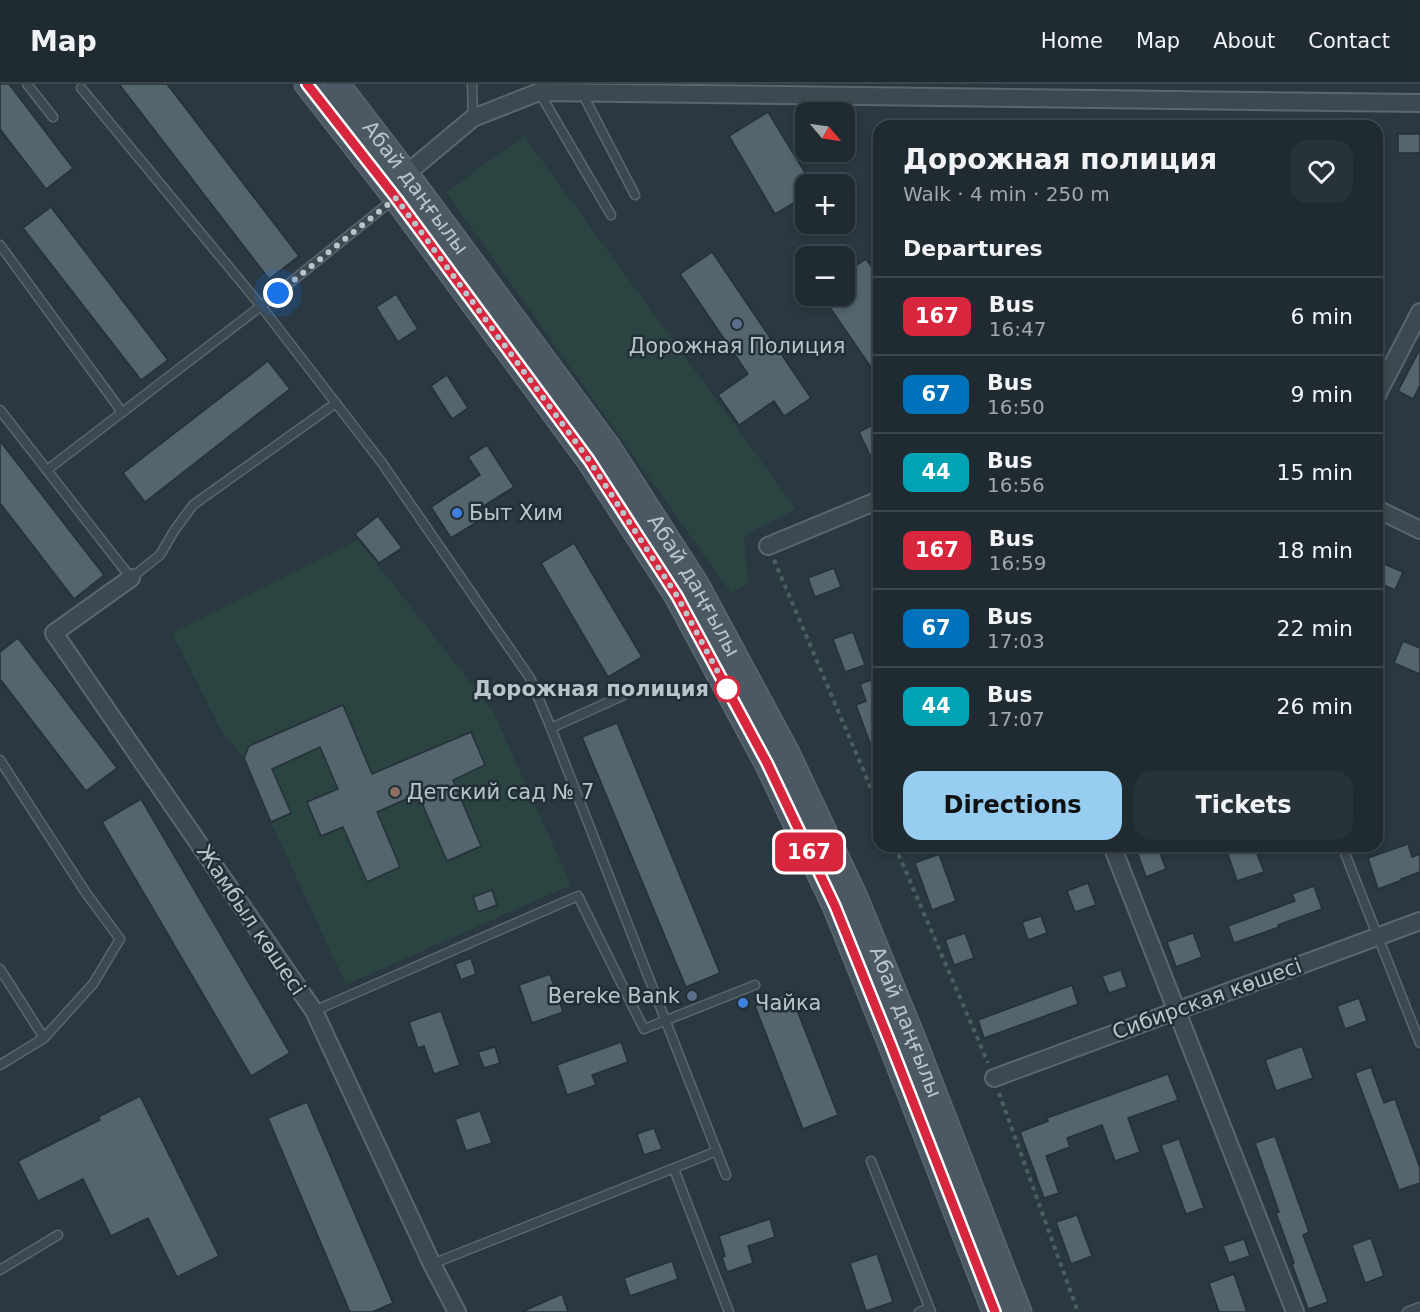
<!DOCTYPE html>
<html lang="en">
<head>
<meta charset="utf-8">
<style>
	:root { --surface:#1f2a31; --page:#273239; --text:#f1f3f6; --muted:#a1a7ab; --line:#3c464d; --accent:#98cdf2 }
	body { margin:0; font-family:"DejaVu Sans",sans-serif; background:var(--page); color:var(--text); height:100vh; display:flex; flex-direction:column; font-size:22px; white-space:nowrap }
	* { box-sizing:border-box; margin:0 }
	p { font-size:20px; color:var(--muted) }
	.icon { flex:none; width:33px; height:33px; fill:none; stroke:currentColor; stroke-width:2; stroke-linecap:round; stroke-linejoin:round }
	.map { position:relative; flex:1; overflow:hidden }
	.panel { position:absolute; left:873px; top:36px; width:510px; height:732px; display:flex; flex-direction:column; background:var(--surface); border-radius:18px; box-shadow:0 3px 9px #0003,0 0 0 2px var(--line) }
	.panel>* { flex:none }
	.badge { padding:0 12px; border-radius:9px; font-size:21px; line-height:39px }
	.needle { width:39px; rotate:119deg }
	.buttons { position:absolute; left:795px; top:18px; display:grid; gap:12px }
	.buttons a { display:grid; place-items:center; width:60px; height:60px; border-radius:12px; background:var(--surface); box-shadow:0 3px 9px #0003,0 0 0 2px var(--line); font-size:30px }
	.you { position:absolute; width:30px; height:30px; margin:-15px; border:4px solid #fff; border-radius:50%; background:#1a73e8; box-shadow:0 0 0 9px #1a73e833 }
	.map>.badge { position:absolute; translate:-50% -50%; box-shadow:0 0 0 3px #fff }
	h2 { padding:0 30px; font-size:22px; line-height:54px }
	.round { display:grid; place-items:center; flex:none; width:63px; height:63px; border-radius:18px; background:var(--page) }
	.headline { display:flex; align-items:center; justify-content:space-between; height:102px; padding:0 30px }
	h1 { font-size:28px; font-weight:800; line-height:45px }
	.button { display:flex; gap:12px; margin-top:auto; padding:12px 30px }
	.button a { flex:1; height:69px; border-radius:18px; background:var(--accent); color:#111; font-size:24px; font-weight:800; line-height:69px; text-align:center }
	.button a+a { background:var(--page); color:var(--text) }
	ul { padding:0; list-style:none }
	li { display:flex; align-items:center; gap:18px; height:78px; padding:0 30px; border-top:2px solid var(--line) }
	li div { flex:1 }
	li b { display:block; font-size:22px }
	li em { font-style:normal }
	li .badge { min-width:66px; font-weight:700; text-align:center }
	header { display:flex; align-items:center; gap:36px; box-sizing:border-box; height:84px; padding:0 30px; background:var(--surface); border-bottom:2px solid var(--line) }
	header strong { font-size:28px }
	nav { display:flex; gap:33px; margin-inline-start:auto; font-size:21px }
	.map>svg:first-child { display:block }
	.green { fill:#2c4441 }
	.building { fill:#54656e; stroke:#243139; stroke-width:1.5 }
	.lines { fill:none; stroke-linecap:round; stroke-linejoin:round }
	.lane-casing { stroke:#5b676f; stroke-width:11 }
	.street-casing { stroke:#5b676f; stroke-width:20 }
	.secondary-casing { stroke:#5b676f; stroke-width:27 }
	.path { stroke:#4b605e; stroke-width:4; stroke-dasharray:4.5 4.5; stroke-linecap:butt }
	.lane { stroke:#3d4951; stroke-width:8 }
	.street { stroke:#3d4951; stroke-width:16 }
	.secondary { stroke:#4b5964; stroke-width:24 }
	.line-casing { stroke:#fff; stroke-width:14 }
	.line { stroke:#d7263d; stroke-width:9 }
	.walk { stroke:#bac4cb; stroke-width:6; stroke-dasharray:0 10.8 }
	.service-dot { fill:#5c6f8a; stroke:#212f37; stroke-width:2 }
	.shop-dot { fill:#3f7fe0; stroke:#212f37; stroke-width:2 }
	.stop-dot { fill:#fff; stroke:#d7263d; stroke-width:3 }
	.education-dot { fill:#8d6e63; stroke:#212f37; stroke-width:2 }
	.labels { text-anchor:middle; stroke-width:5; stroke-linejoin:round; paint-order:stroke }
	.street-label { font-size:21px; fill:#bac4cb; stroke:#212f37 }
	.poi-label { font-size:21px; fill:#bac4cb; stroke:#212f37; text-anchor:start }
	.stop-label { font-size:21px; font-weight:bold; fill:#bac4cb; stroke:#212f37; text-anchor:end }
</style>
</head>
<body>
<header>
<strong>Map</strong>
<nav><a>Home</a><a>Map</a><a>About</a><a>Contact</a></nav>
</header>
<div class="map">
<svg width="1420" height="1228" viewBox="0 0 1420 1228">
	<rect width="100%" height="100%" fill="#293841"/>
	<g class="green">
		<polygon points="524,52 796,425 744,452 748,499 731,509 446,108"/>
		<polygon points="358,456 493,627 571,801 346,901 271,738 244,674 222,648 172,549"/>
	</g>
	<g class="building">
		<polygon points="0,0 9,0 73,84 46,105 0,45"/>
		<polygon points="119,0 167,0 299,172 269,195"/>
		<polygon points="768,28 812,100 806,100 806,112 775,130 729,52"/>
		<rect x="1398" y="50" width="22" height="19"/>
		<polygon points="51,123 168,276 141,296 23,144"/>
		<polygon points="712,168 811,314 784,332 774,317 739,341 718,311 748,290 680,190"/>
		<polygon points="866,175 879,194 879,295 822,212 844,212 844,189"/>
		<polygon points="396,210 418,245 398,258 376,223"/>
		<polygon points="1420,265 1420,301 1413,315 1398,307"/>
		<polygon points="268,277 290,305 145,418 123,389"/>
		<polygon points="447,291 468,324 452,335 431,302"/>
		<polygon points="879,338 879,390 859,348"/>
		<polygon points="0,357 104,491 74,515 0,419"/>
		<polygon points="487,361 514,403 477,426 482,435 451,454 431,423 480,391 468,373"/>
		<polygon points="378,432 402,464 379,479 355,450"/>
		<polygon points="574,459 642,573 608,593 541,479"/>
		<polygon points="1377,477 1403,488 1395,506 1377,498"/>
		<polygon points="834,484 841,503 815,513 808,494"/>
		<polygon points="853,548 865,581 845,588 833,555"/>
		<polygon points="18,554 117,684 86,707 0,595 0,568"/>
		<polygon points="1403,557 1420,564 1420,590 1394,579"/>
		<polygon points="879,593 879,678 877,678 856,621 866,617 860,600"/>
		<polygon points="343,621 372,690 471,648 485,681 453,696 481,762 447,777 418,710 377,728 400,783 367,798 343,743 321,752 307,718 338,705 320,663 272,685 291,729 271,738 244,674 249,662"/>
		<polygon points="617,639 720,889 686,903 582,653"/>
		<polygon points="141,715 290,969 251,992 102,738"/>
		<polygon points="1408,760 1412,773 1420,770 1420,788 1401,795 1402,796 1378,805 1368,774"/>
		<polygon points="1135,762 1157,762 1166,785 1146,793"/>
		<polygon points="1225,762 1254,762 1264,788 1237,797"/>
		<polygon points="939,770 956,817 932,826 915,779"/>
		<polygon points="1088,799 1096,821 1075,828 1067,807"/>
		<polygon points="1314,802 1322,825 1278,841 1279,843 1234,859 1228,842 1295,817 1292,810"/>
		<polygon points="492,806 497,821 478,828 473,813"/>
		<polygon points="1041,832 1047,849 1028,856 1022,838"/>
		<polygon points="965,849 974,874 954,881 945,856"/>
		<polygon points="1193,849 1202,873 1176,883 1167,858"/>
		<polygon points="471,874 476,890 461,896 455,880"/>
		<polygon points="1121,886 1127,903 1109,909 1102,892"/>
		<polygon points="550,890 563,928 532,939 519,901"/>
		<polygon points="1072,901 1078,920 984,954 978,936"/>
		<polygon points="790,908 838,1031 803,1045 755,922"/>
		<polygon points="1359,914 1367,937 1345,945 1337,922"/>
		<polygon points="441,927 460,981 434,990 424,962 418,964 409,938"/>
		<polygon points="621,958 628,978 592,991 596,1001 567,1011 557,981"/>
		<polygon points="1302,962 1313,994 1276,1007 1265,976"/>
		<polygon points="495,963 500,979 484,984 478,968"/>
		<polygon points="1371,983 1384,1019 1395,1015 1420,1084 1420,1099 1399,1106 1355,989"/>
		<polygon points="1168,990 1178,1016 1128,1034 1140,1068 1115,1077 1102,1041 1067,1054 1070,1063 1046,1072 1059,1109 1044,1114 1020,1048 1048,1037 1047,1034"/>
		<polygon points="140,1012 219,1172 177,1193 148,1134 111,1152 83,1095 38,1117 18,1077 100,1036 98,1033"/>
		<polygon points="307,1018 393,1219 372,1228 350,1228 268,1034"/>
		<polygon points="480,1027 492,1059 466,1067 455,1035"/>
		<polygon points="654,1044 662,1065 644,1071 637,1050"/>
		<polygon points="1275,1052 1309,1148 1303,1151 1328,1218 1308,1225 1292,1180 1294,1179 1276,1129 1279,1128 1255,1059"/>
		<polygon points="1179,1055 1204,1124 1186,1130 1161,1061"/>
		<polygon points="1077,1131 1092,1172 1071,1180 1056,1138"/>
		<polygon points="770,1135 775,1153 748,1162 753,1179 727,1188 722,1173 725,1172 719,1152"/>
		<polygon points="1371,1154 1384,1192 1365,1199 1352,1161"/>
		<polygon points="1244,1155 1250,1172 1229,1179 1223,1162"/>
		<polygon points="877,1170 893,1218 866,1227 850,1179"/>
		<polygon points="672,1177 678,1195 630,1212 624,1194"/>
		<polygon points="1234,1190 1247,1228 1219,1228 1209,1199"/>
		<polygon points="562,1210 568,1228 522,1228"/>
	</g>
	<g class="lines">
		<g class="lane-casing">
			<g id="lane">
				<polyline points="27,0 53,33"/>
				<polyline points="472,0 473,34"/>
				<polyline points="81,4 261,222 382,379 530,594 551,644 726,1091"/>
				<polyline points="539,8 611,131"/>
				<polyline points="582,9 635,111"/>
				<polyline points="0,161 122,328"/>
				<polyline points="0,326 131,494 160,471 174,447 193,421 336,319"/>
				<polyline points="47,386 261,222 394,115"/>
				<polyline points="551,644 622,612"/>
				<polyline points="0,676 86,809 120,855 93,900 44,954 0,981"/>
				<polyline points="1342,762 1420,959"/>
				<polyline points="0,885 44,954"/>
				<polyline points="314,927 578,812 644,945 755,901"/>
				<polyline points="871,1077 931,1228"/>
				<polyline points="674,1085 729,1228"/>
				<polyline points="432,1180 717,1067"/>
				<polyline points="0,1186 58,1151"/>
				<polyline points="919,1228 929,1224"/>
				<polyline points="1407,1228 1420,1223"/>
			</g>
		</g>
		<g class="street-casing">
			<g id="street">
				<polyline points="402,100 406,90 473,34 539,8 1420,19"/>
				<polyline points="1377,311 1420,228"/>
				<polyline points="1377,425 1420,446"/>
				<polyline points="768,462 879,416"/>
				<polyline points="131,494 54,549 314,927 432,1180 457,1228"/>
				<polyline points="1112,762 1295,1228"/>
				<polyline points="994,994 1420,837"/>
			</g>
		</g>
		<g class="secondary-casing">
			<g id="secondary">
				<polyline points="307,0 396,114 589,376 677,512 767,679 835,822 891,961 995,1228"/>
				<path id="s1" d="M337,0L406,90L608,363L696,500L787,669L855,813L912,952L1019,1228"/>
			</g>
		</g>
		<g class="path">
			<polyline points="774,476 879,723"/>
			<polyline points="895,762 988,979"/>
			<polyline points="999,1009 1078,1228"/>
		</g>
		<use href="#lane" class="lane"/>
		<use href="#street" class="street"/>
		<use href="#secondary" class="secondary"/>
	</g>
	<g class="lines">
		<g class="line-casing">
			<polyline id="line" points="307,0 396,114 589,376 677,512 767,679 835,822 891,961 995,1228"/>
		</g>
		<use href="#line" class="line"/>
		<polyline class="walk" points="278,209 396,114 589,376 677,512 727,605"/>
	</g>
	<g class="service-dot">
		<circle cx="737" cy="240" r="6"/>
		<circle cx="692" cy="912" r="6"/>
	</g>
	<g class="shop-dot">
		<circle cx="457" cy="429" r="6"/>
		<circle cx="743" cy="919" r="6"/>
	</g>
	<circle class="stop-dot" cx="727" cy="605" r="12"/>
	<circle class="education-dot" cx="395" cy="708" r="6"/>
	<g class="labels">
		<g class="street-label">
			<text dy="7" stroke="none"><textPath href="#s1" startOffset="130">Абай даңғылы</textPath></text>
			<text dy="7" stroke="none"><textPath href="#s1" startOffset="616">Абай даңғылы</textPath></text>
			<text transform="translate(251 836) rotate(56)" y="7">Жамбыл көшесі</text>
			<text transform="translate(1207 915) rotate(-20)" y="7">Сибирская көшесі</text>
			<text dy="7" stroke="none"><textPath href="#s1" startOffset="1102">Абай даңғылы</textPath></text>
		</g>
		<g class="poi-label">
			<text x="737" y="269" text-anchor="middle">Дорожная Полиция</text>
			<text x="469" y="436">Быт Хим</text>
			<text x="407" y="715">Детский сад № 7</text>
			<text x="680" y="919" text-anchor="end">Bereke Bank</text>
			<text x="755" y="926">Чайка</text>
		</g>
		<g class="stop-label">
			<text x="709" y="612">Дорожная полиция</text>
		</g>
	</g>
</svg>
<div class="buttons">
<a><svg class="needle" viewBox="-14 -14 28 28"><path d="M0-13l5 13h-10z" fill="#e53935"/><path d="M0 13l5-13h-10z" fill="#a1a7ab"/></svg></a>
<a>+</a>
<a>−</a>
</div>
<div class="you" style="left:278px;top:209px"></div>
<b class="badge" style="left:809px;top:768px;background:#d7263d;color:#fff">167</b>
<section class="panel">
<div class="headline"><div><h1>Дорожная полиция</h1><p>Walk · 4 min · 250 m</p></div><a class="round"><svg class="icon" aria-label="heart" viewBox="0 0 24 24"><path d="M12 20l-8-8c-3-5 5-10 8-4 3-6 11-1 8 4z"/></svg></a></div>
<h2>Departures</h2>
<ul>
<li><span class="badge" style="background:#d7263d;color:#fff">167</span><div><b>Bus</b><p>16:47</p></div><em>6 min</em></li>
<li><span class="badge" style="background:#0072bc;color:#fff">67</span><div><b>Bus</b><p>16:50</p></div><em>9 min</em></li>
<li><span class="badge" style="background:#00a3b4;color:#fff">44</span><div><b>Bus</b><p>16:56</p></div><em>15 min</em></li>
<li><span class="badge" style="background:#d7263d;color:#fff">167</span><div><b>Bus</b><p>16:59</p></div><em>18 min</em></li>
<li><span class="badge" style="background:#0072bc;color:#fff">67</span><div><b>Bus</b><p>17:03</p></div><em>22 min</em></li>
<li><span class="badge" style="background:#00a3b4;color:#fff">44</span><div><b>Bus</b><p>17:07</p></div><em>26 min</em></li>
</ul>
<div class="button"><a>Directions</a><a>Tickets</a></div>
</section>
</div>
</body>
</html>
